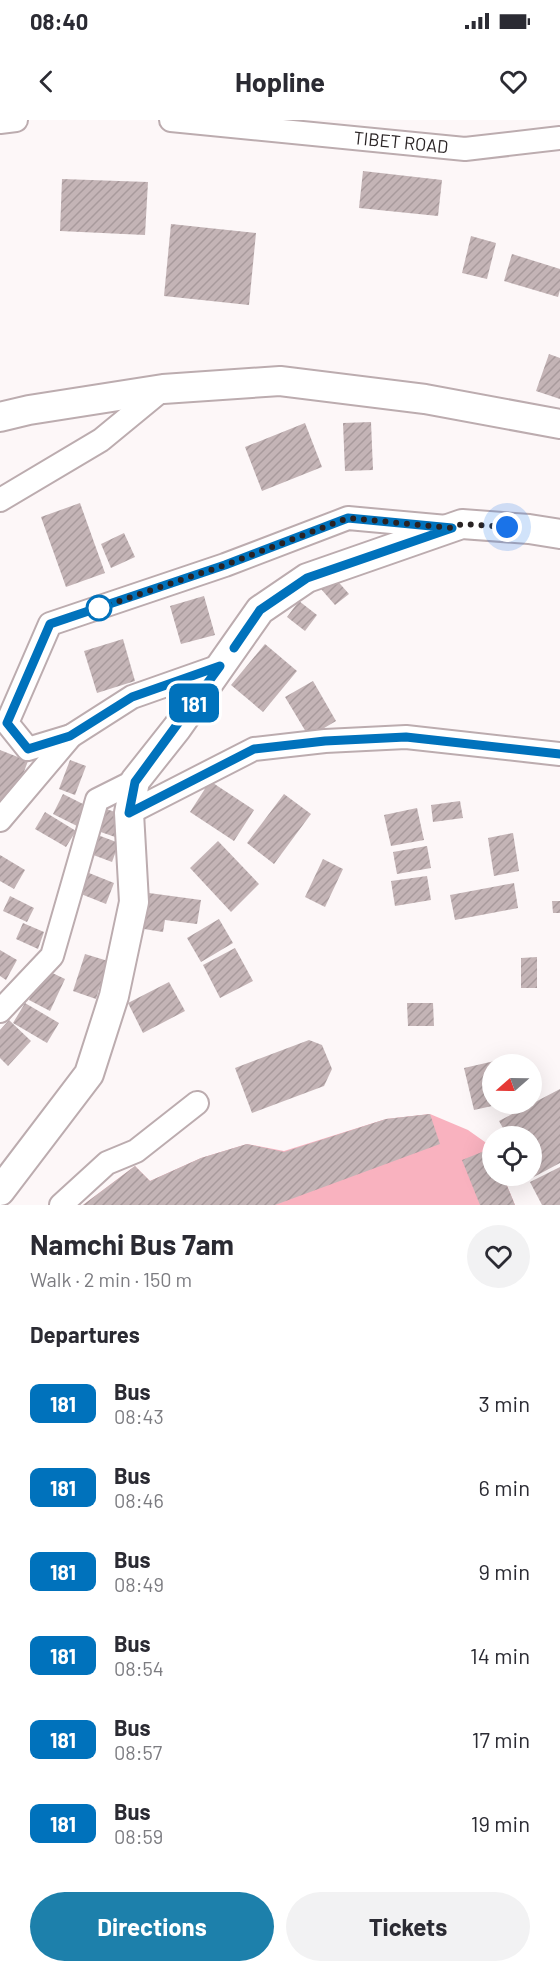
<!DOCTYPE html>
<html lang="en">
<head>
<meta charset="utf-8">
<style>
	:root { --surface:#fff; --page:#f2f2f3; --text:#2b2b33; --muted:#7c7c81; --accent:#1d80ab }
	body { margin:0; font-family:Barlow,sans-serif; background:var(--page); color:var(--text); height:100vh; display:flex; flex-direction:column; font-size:22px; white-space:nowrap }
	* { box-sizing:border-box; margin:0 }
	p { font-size:20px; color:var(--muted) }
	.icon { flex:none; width:33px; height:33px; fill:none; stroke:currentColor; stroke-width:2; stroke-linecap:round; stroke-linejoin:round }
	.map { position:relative; height:1085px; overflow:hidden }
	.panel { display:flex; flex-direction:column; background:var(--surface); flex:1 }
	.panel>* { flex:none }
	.badge { padding:0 12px; border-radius:9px; font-size:21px; line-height:39px }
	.needle { width:39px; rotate:250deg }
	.buttons { position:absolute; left:482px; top:934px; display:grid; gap:12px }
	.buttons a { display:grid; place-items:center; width:60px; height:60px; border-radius:50%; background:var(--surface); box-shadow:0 6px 24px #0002; font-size:30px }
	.you { position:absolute; width:30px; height:30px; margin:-15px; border:4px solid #fff; border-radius:50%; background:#1a73e8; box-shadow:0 0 0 9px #1a73e833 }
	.map>.badge { position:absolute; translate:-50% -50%; box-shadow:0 0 0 3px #fff }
	h2 { padding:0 30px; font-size:22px; line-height:54px }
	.round { display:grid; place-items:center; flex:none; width:63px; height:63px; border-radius:32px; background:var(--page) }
	.headline { display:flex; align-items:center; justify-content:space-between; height:102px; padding:0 30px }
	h1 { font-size:28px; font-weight:700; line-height:45px }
	.cta { display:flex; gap:12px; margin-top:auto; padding:12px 30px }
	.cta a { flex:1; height:69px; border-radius:36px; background:var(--accent); color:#fff; font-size:24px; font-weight:700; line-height:69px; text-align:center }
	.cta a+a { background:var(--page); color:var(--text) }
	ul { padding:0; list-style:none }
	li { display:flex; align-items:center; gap:18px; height:84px; padding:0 30px }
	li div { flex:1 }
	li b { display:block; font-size:22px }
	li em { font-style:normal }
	li .badge { min-width:66px; font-weight:700; text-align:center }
	.status { display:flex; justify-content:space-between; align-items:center; height:42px; padding:0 30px; background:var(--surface); direction:ltr }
	.status svg { height:16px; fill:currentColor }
	header { display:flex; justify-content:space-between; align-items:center; height:78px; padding:0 30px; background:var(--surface); font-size:27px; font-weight:700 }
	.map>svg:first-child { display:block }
	.pitch { fill:#f9b2bf }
	.building { fill:url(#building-hatch) }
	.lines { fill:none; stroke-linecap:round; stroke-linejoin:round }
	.minor-casing { stroke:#bcacaf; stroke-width:26 }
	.major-casing { stroke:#bcacaf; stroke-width:32 }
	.minor { stroke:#fff; stroke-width:22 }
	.major { stroke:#fff; stroke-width:28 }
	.line-casing { stroke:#fff; stroke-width:14 }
	.line { stroke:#0072bc; stroke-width:9 }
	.walk { stroke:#292324; stroke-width:6; stroke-dasharray:0 10.8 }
	.stop-dot { fill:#fff; stroke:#0072bc; stroke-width:3 }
	.labels { text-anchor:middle; stroke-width:4.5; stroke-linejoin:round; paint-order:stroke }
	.street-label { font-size:18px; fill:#292324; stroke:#fff }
</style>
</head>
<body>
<div class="status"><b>08:40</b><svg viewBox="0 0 49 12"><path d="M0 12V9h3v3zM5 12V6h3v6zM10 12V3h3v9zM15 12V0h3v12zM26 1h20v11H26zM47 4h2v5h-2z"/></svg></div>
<header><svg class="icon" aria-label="back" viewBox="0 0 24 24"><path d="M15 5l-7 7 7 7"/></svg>Hopline<svg class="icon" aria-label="heart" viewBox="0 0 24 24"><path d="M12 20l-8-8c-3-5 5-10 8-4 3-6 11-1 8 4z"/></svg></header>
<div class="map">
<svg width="560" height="1085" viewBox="0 0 560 1085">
	<defs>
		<pattern id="building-hatch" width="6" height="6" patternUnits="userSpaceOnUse" patternTransform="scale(1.5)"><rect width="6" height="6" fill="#c4b4b6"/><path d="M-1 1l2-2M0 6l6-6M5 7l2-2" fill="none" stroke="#a89a9c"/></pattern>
	</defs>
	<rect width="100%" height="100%" fill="#fdf7f8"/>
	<polygon class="pitch" points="430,994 468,1010 492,1027 492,1056 503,1056 515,1085 83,1085 135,1046 150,1061 201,1038 247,1024 284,1031 386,999"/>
	<g class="building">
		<polygon points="363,51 442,60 438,96 359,88"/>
		<polygon points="62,59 148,62 145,115 60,111"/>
		<polygon points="171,104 256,113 249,185 164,176"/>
		<polygon points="471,116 496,123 487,159 462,153"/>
		<polygon points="512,134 560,149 560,170 558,177 504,161"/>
		<polygon points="549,234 560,238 560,279 536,271"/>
		<polygon points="371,302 373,350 345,351 343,303"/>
		<polygon points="305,303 322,347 262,371 245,327"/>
		<polygon points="80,383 105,453 66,467 41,397"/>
		<polygon points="124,413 135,437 111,448 101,424"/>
		<polygon points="334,457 349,474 335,485 321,469"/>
		<polygon points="204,476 215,515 181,524 170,486"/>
		<polygon points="299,481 317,495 305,511 287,497"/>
		<polygon points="123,519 135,561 97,573 84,531"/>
		<polygon points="265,524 297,551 263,592 231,565"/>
		<polygon points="313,561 336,601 309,617 285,577"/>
		<polygon points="0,630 28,641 11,686 0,682"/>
		<polygon points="70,640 86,646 75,675 59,669"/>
		<polygon points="210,661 254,690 234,721 190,692"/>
		<polygon points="63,674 89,687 79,707 53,694"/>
		<polygon points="284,674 311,694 274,744 247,723"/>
		<polygon points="460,681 463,698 433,702 431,685"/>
		<polygon points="101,687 126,696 118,718 95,710"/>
		<polygon points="417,688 424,720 391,726 384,695"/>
		<polygon points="45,692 76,711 66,727 35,709"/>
		<polygon points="513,713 519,751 494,756 488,718"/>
		<polygon points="95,714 119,723 112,742 88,733"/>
		<polygon points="218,721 259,764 231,792 190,748"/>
		<polygon points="427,726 431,748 397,754 393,732"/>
		<polygon points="0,735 25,750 14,769 0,761"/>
		<polygon points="323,739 343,749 325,787 305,777"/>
		<polygon points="89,753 114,763 106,784 81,774"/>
		<polygon points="427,756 431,780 395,786 391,761"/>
		<polygon points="514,763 518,788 455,800 450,775"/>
		<polygon points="149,773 201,780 197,804 165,800 163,812 144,809"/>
		<polygon points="10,776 34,788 27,802 3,791"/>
		<polygon points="552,781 560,781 560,793 553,793"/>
		<polygon points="219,799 233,823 201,842 187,818"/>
		<polygon points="23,803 44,812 38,829 16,819"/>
		<polygon points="235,828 253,861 220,878 203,845"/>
		<polygon points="0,830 17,840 6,860 0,856"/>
		<polygon points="85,834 108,841 96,879 73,871"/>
		<polygon points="537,837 537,868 521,868 521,838"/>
		<polygon points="44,849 65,859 50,891 29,880"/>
		<polygon points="169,862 185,891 143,913 128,883"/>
		<polygon points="25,883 59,903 47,923 13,903"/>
		<polygon points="407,883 433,883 434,906 408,906"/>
		<polygon points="9,900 31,921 8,946 0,938 0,910"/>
		<polygon points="309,920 322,925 332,949 324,966 252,993 235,948"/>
		<polygon points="499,940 500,945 492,945 492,986 474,990 464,948"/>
		<polygon points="560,969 560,1043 530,1059 529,1056 531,1056 531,1017 508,1017 499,1001"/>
		<polygon points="430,994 440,1024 275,1085 83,1085 135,1046 150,1061 201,1038 247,1024 284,1032 386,999"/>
		<polygon points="492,1028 492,1056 503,1056 515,1085 480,1085 462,1040"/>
		<polygon points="560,1047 560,1085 542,1085 530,1062"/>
	</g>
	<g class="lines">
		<g class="minor-casing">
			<g id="minor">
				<path id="s1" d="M171,0L465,29L560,18"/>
				<polyline points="0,2 16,0"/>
				<polyline points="0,380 101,320 163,269"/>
				<polyline points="71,616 28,629 7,603 50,504 225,445 348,398 447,407"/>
				<polyline points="129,693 254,629 325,621 406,617 560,634"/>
				<polyline points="0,700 71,616 132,577 220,546"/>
				<polyline points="0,891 52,836 97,680 135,661"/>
				<polyline points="61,1085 107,1043 136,1031 197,983"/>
			</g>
		</g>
		<g class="major-casing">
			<g id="major">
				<polyline points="0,297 29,290 163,269 280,261 425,279 560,304"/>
				<polyline points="0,1071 89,954 114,876 134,782 129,693 135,661 177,608 260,490 307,458 462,404 529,409 560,414"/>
			</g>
		</g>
		<use href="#minor" class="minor"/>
		<use href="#major" class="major"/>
	</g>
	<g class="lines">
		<g class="line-casing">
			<polyline id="line" points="234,528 260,490 307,458 452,408 348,398 225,445 50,504 7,603 28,629 70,616 132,577 220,546 135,662 129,693 254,629 325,621 406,617 560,634"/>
		</g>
		<use href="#line" class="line"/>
		<polyline class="walk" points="99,488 225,445 348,398 452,408 462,404 507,407"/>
	</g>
	<circle class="stop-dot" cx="99" cy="488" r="12"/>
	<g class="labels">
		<g class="street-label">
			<text dy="6" stroke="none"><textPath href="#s1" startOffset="231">TIBET ROAD</textPath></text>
		</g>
	</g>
</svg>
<div class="buttons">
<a><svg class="needle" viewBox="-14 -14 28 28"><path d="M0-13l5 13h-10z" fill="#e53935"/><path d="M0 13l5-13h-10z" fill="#7c7c81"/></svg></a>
<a><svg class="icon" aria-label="locate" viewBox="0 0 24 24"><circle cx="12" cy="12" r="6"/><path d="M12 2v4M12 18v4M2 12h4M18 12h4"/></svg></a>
</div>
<div class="you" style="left:507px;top:407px"></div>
<b class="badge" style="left:194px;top:583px;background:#0072bc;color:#fff">181</b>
</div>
<section class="panel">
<div class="headline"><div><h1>Namchi Bus 7am</h1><p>Walk · 2 min · 150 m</p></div><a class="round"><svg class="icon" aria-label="heart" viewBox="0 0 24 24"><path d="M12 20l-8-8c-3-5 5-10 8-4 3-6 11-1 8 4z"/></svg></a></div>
<h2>Departures</h2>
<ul>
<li><span class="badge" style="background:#0072bc;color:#fff">181</span><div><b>Bus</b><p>08:43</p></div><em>3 min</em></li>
<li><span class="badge" style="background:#0072bc;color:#fff">181</span><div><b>Bus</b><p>08:46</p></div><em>6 min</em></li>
<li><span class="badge" style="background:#0072bc;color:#fff">181</span><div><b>Bus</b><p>08:49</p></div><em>9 min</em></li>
<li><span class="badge" style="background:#0072bc;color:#fff">181</span><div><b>Bus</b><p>08:54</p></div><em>14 min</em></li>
<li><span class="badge" style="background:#0072bc;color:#fff">181</span><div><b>Bus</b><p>08:57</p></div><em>17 min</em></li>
<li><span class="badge" style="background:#0072bc;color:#fff">181</span><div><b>Bus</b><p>08:59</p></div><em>19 min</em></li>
</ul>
<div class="cta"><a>Directions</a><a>Tickets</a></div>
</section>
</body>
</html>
